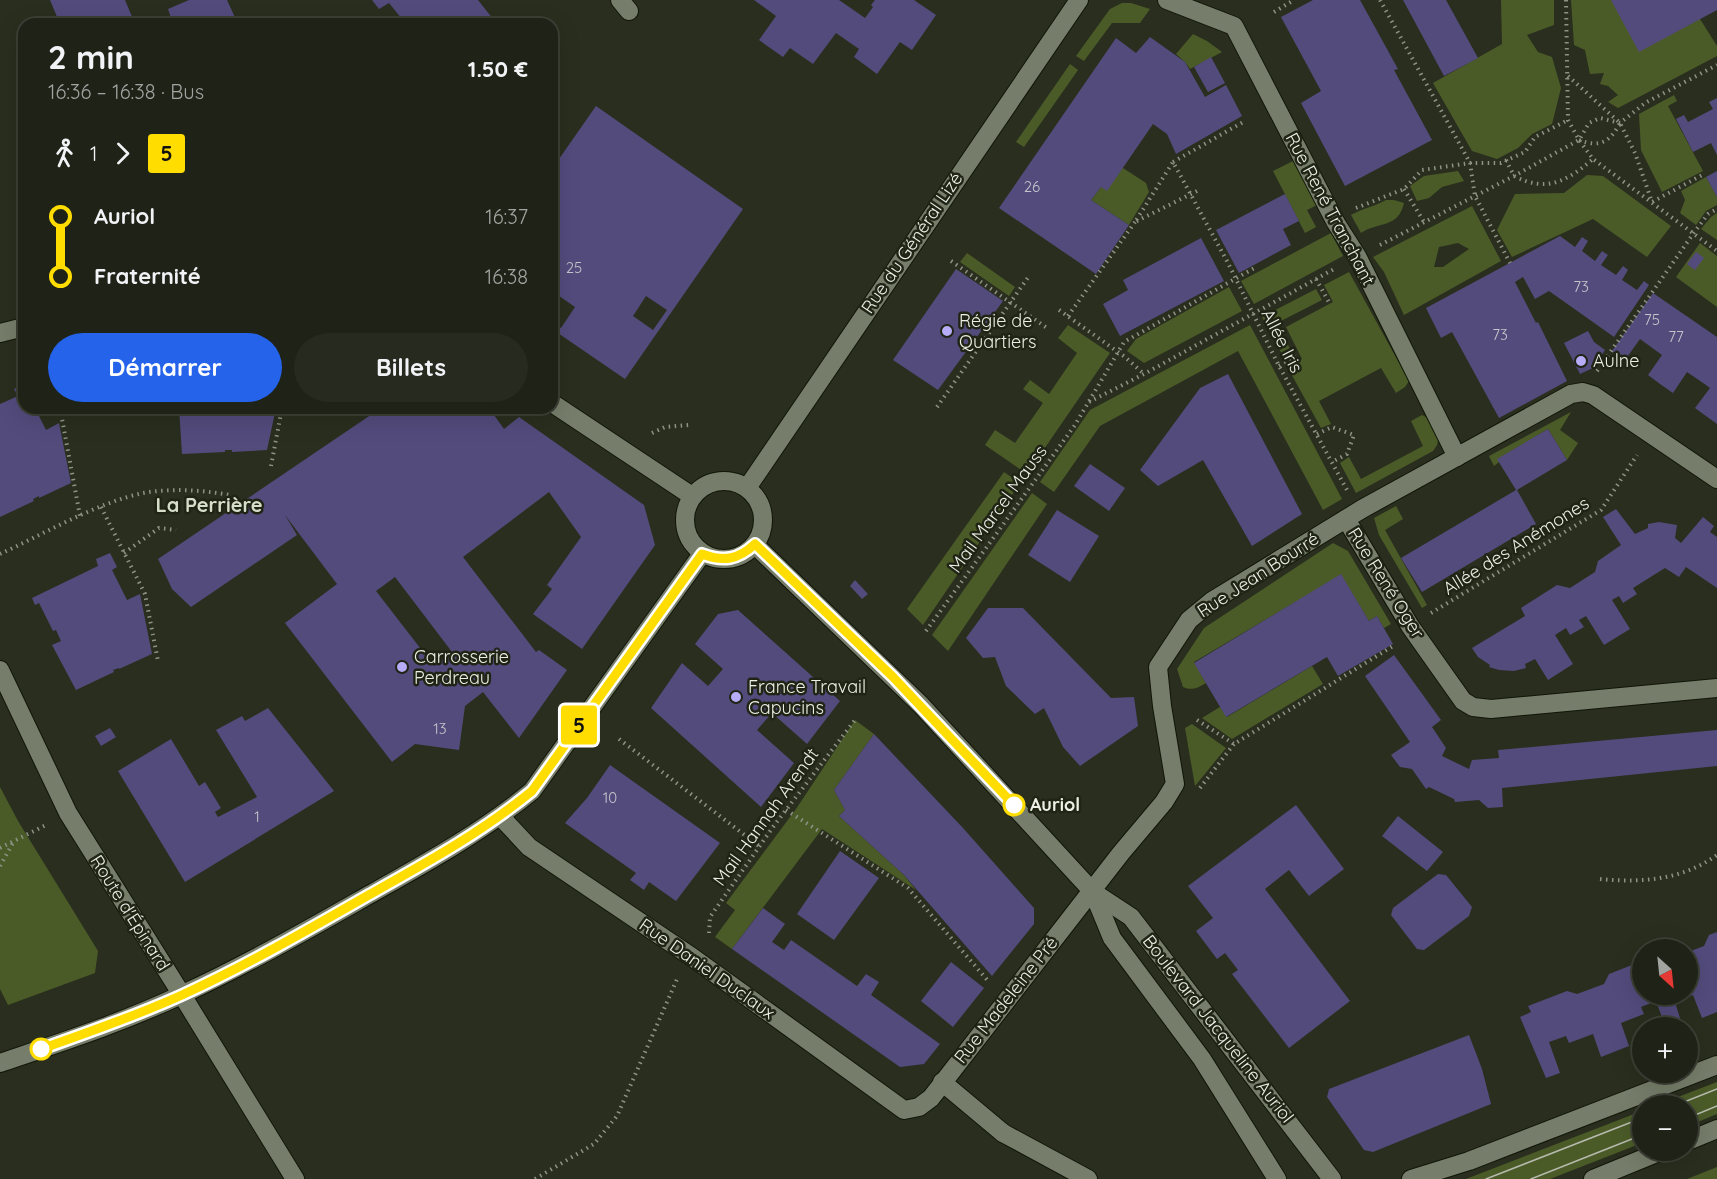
<!DOCTYPE html>
<html lang="fr">
<head>
<meta charset="utf-8">
<style>
	:root { --surface:#1f2216; --page:#272a1f; --text:#f1f3f6; --muted:#a1a4a1; --line:#3c3f35; --accent:#2563eb }
	body { margin:0; font-family:Quicksand,sans-serif; background:var(--page); color:var(--text); height:100vh; display:flex; flex-direction:column; font-size:22px; white-space:nowrap }
	* { box-sizing:border-box; margin:0 }
	p { font-size:20px; color:var(--muted) }
	.icon { flex:none; width:33px; height:33px; fill:none; stroke:currentColor; stroke-width:2; stroke-linecap:round; stroke-linejoin:round }
	.map { position:relative; flex:1; overflow:hidden }
	.drawer { position:absolute; left:18px; top:18px; width:540px; height:396px; display:flex; flex-direction:column; background:var(--surface); border-radius:18px; box-shadow:0 6px 24px #0002,0 0 0 2px var(--line) }
	.drawer>* { flex:none }
	.badge { padding:0 12px; border-radius:4px; font-size:21px; line-height:39px }
	.needle { width:39px; rotate:153deg }
	.buttons { position:absolute; left:1632px; top:939px; display:grid; gap:12px }
	.buttons a { display:grid; place-items:center; width:66px; height:66px; border-radius:50%; background:var(--surface); box-shadow:0 6px 24px #0002,0 0 0 2px var(--line); font-size:30px }
	.map>.badge { position:absolute; translate:-50% -50%; box-shadow:0 0 0 3px #fff }
	.legs { display:flex; align-items:center; gap:9px; height:66px; padding:0 30px; font-size:20px }
	.legs p { margin-inline-start:auto }
	.head { display:flex; align-items:center; justify-content:space-between; height:102px; padding:0 30px }
	h1 { font-size:33px; font-weight:800; line-height:45px }
	.cta { display:flex; gap:12px; margin-top:auto; padding:12px 30px }
	.cta a { flex:1; height:69px; border-radius:36px; background:var(--accent); color:#fff; font-size:24px; font-weight:800; line-height:69px; text-align:center }
	.cta a+a { background:var(--page); color:var(--text) }
	ul { padding:0 30px; list-style:none }
	li { display:flex; align-items:center; gap:21px; height:60px; font-size:22px }
	li i { display:grid; place-items:center; width:9px; height:100%; margin:0 8px; background:currentColor }
	li i::after { content:''; width:15px; height:15px; margin:-8px; border:4px solid; border-radius:50%; background:var(--surface) }
	li p { margin-inline-start:auto }
	li:first-child i { background:linear-gradient(#0000 50%,currentColor 0) }
	li:last-child i { background:linear-gradient(currentColor 50%,#0000 0) }
	.map>svg:first-child { display:block }
	.green { fill:#4b5b28; fill-rule:evenodd }
	.building { fill:#534b7c; fill-rule:evenodd }
	.lines { fill:none; stroke-linecap:round; stroke-linejoin:round }
	.lane-casing { stroke:#111608; stroke-width:20 }
	.street-casing { stroke:#111608; stroke-width:20 }
	.secondary-casing { stroke:#111608; stroke-width:20 }
	.path { stroke:#8e9386; stroke-width:4; stroke-dasharray:1.5 4.5; stroke-linecap:butt }
	.lane { stroke:#767d6a; stroke-width:18 }
	.street { stroke:#767d6a; stroke-width:18 }
	.secondary { stroke:#767d6a; stroke-width:18 }
	.tram { stroke:#b7bbaf; stroke-width:1.5 }
	.line-1-casing { stroke:#fff; stroke-width:14 }
	.line-1 { stroke:#fd0; stroke-width:9 }
	.poi-dot { fill:#b6acf8; stroke:#1f2415; stroke-width:2 }
	.stop-1-dot { fill:#fff; stroke:#fd0; stroke-width:3 }
	.labels { text-anchor:middle; stroke-width:5; stroke-linejoin:round; paint-order:stroke }
	.number-label { font-size:15px; fill:#c5c6cb }
	.street-label { font-size:18px; fill:#ebefe5; stroke:#1f2415 }
	.poi-label { font-size:18px; fill:#ebefe5; stroke:#1f2415; text-anchor:start }
	.stop-label { font-size:18px; font-weight:bold; fill:#ebefe5; stroke:#1f2415; text-anchor:start }
	.neighbourhood-label { font-size:20px; font-weight:bold; fill:#d6dec9; stroke:#1f2415 }
</style>
</head>
<body>
<div class="map">
<svg width="1717" height="1179" viewBox="0 0 1717 1179">
	<rect width="100%" height="100%" fill="#292e1e"/>
	<g class="green">
		<polygon points="1501,0 1554,0 1554,25 1527,35 1538,52 1552,57 1561,88 1552,124 1532,134 1518,148 1497,159 1472,151 1433,83 1502,44"/>
		<polygon points="1571,0 1611,0 1700,19 1717,46 1717,56 1618,108 1608,102 1618,95 1608,86 1600,84 1604,73 1590,74 1585,50 1574,45"/>
		<polygon points="1122,3 1131,3 1150,9 1140,23 1112,23 1084,61 1076,56 1110,9"/>
		<polygon points="1193,34 1207,41 1222,52 1190,69 1185,62 1176,54"/>
		<polygon points="1070,64 1078,70 1024,147 1016,142"/>
		<polygon points="1674,95 1677,101 1668,106 1703,171 1662,192 1641,150 1639,114"/>
		<polygon points="1293,161 1317,205 1307,210 1316,227 1305,233 1273,171"/>
		<polygon points="1123,168 1146,183 1149,192 1129,225 1091,200 1101,187"/>
		<polygon points="1458,171 1464,181 1442,187 1429,198 1417,201 1410,186 1424,176"/>
		<polygon points="1587,175 1603,176 1671,226 1647,257 1593,219 1512,257 1497,230 1515,194 1564,193"/>
		<polygon points="1706,177 1717,197 1717,205 1706,211 1696,225 1680,213 1685,200 1681,191"/>
		<path d="M1386,200H1394L1404,203C1398,229 1379,221 1361,233L1351,215C1363,208 1374,207 1386,200Z"/>
		<path d="M1472,206L1501,261L1404,315L1384,272L1373,257ZM1458,243L1469,249L1443,267H1434L1439,247Z"/>
		<polygon points="1717,213 1717,240 1701,229 1711,217"/>
		<polygon points="1331,233 1343,256 1254,304 1241,281"/>
		<polygon points="1700,243 1717,256 1717,307 1676,277"/>
		<polygon points="967,253 1015,287 1009,296 960,262"/>
		<polygon points="1349,272 1409,381 1405,387 1396,393 1381,368 1319,401 1331,424 1321,428 1288,368 1302,359 1286,327 1333,302 1324,285"/>
		<polygon points="1229,287 1242,311 1144,363 1127,351 1136,339"/>
		<polygon points="1316,289 1322,300 1277,323 1292,353 1284,358 1262,317"/>
		<polygon points="1068,325 1110,353 1027,474 985,445 995,430 1015,443 1043,403 1023,389 1030,380 1049,394 1077,353 1058,338"/>
		<polygon points="1250,325 1342,499 1323,510 1238,351 1100,426 1054,492 1040,482 1090,410"/>
		<polygon points="1571,412 1560,430 1578,443 1567,460 1548,429 1498,459 1499,462 1494,466 1489,456"/>
		<polygon points="1422,415 1428,418 1439,436 1437,445 1433,451 1356,493 1340,463 1349,457 1361,479 1423,446 1411,421"/>
		<polygon points="1004,472 1020,483 923,625 907,609"/>
		<polygon points="1032,493 1047,504 948,651 932,635"/>
		<polygon points="1396,506 1403,519 1385,530 1427,605 1422,608 1379,535 1374,518"/>
		<path d="M1333,543L1348,551L1391,624L1384,628L1377,616L1369,621L1341,575L1194,662L1206,683C1198,688 1192,691 1183,687L1177,669L1204,628Z"/>
		<polygon points="1312,666 1323,684 1232,739 1202,718 1220,707 1227,717"/>
		<polygon points="855,720 874,734 834,790 845,810 839,816 904,875 916,890 822,829 732,949 715,937 735,910 726,903 796,809"/>
		<polygon points="1192,724 1226,748 1195,786 1185,728"/>
		<polygon points="0,787 18,821 98,951 95,973 8,1005 0,989"/>
		<polygon points="1717,1082 1717,1114 1688,1126 1688,1106 1657,1105"/>
		<polygon points="1642,1111 1642,1143 1550,1179 1466,1179"/>
		<polygon points="1717,1167 1717,1179 1687,1179"/>
	</g>
	<g class="building">
		<polygon points="50,0 125,0 135,24 60,24"/>
		<polygon points="189,0 227,0 238,24 173,24 168,9"/>
		<polygon points="372,0 478,0 497,24 411,24 410,22 406,24 389,3 379,9"/>
		<polygon points="754,0 839,0 865,18 873,7 871,5 875,0 914,0 936,15 912,50 900,42 877,74 854,57 859,49 836,33 813,64 790,48 783,57 759,40 776,16"/>
		<polygon points="1313,0 1360,0 1398,69 1394,70 1432,140 1345,186 1301,103 1321,91 1281,17"/>
		<polygon points="1403,0 1446,0 1478,58 1444,76"/>
		<polygon points="1611,0 1717,0 1717,10 1639,52"/>
		<polygon points="1150,37 1185,62 1205,97 1226,85 1242,116 1176,154 1167,134 1153,124 1107,191 1101,187 1091,200 1129,225 1096,274 999,208 1116,38 1136,53"/>
		<polygon points="1211,57 1225,83 1208,92 1194,67"/>
		<polygon points="1717,98 1717,155 1711,143 1693,152 1676,119 1684,115 1688,122 1713,109 1709,102"/>
		<path d="M596,106L743,209L625,379L552,329V322L561,328L575,307L552,291V208L556,203L552,200V169ZM646,296L667,310L653,330L633,316Z"/>
		<polygon points="1717,171 1717,197 1706,177"/>
		<polygon points="1285,194 1299,221 1283,229 1291,245 1239,273 1216,230"/>
		<polygon points="1560,236 1575,247 1582,237 1588,241 1582,251 1595,261 1602,251 1608,255 1601,265 1616,275 1623,266 1628,270 1622,280 1637,290 1644,281 1649,285 1614,337 1549,291 1535,299 1523,277 1515,282 1536,323 1538,322 1567,381 1499,418 1452,332 1441,338 1426,308"/>
		<polygon points="1201,238 1224,281 1120,336 1103,304 1128,290 1123,280"/>
		<polygon points="1696,252 1704,258 1695,270 1687,264"/>
		<polygon points="956,269 1003,301 938,390 893,360"/>
		<polygon points="1653,293 1717,337 1717,424 1695,408 1710,388 1706,385 1687,372 1673,393 1660,384 1648,375 1662,355 1640,339 1625,360 1612,351"/>
		<polygon points="1588,331 1594,342 1605,350 1593,368 1580,374 1564,343"/>
		<polygon points="1228,374 1302,514 1252,546 1203,460 1158,486 1140,470 1200,388"/>
		<polygon points="24,384 24,408 35,408 46,430 59,423 71,483 39,498 39,496 33,499 34,501 0,517 0,404 18,396 14,389"/>
		<polygon points="179,408 276,408 267,450 232,452 232,450 225,450 225,452 182,454"/>
		<path d="M381,408H489L504,429L519,417L644,505L655,545L582,649L533,614L552,589L547,585L581,537L549,492L463,557L536,652L539,650L567,670L519,738L483,692L465,706L459,750L415,744L392,762L285,623L337,584L285,515L297,535L191,607L172,589L160,563L158,559ZM395,577L452,652L434,666L376,591Z"/>
		<polygon points="1548,429 1567,460 1517,490 1536,524 1422,592 1401,558 1516,490 1497,459"/>
		<polygon points="1090,464 1125,488 1109,511 1074,486"/>
		<polygon points="1616,509 1635,534 1648,528 1648,524 1659,522 1677,525 1675,538 1681,543 1703,517 1714,526 1710,532 1717,537 1717,588 1686,567 1679,577 1665,568 1633,588 1637,594 1623,603 1619,596 1612,600 1630,629 1604,645 1586,616 1579,620 1584,627 1570,635 1566,628 1555,635 1573,664 1548,680 1535,659 1525,664 1526,668 1514,671 1499,670 1489,667 1490,665 1478,657 1472,648 1525,616 1521,608 1557,585 1570,588 1595,572 1598,561 1621,545 1603,517"/>
		<polygon points="1057,510 1099,536 1070,582 1028,555"/>
		<polygon points="110,553 117,567 112,570 127,600 140,594 152,654 119,669 119,668 113,670 114,672 76,690 52,645 61,641 56,630 53,631 39,603 35,605 32,598 98,566 96,559"/>
		<polygon points="1341,574 1369,621 1377,616 1393,644 1338,676 1327,657 1226,717 1194,663"/>
		<polygon points="855,580 868,594 862,599 850,586"/>
		<polygon points="988,608 1023,608 1111,698 1134,697 1138,726 1080,766 1063,747 1044,708 1035,714 1006,686 995,657 983,658 966,638"/>
		<polygon points="738,610 840,701 807,744 772,713 757,730 794,763 761,807 651,708 682,663 708,686 723,669 695,644 718,614"/>
		<polygon points="1394,655 1441,720 1432,727 1446,748 1442,756 1469,769 1472,760 1499,758 1498,750 1717,730 1717,766 1502,788 1503,807 1488,808 1479,800 1455,802 1454,799 1429,787 1426,789 1412,769 1400,767 1391,755 1410,742 1365,676"/>
		<polygon points="268,708 334,791 185,882 118,771 171,739 199,786 205,782 221,808 215,812 218,817 257,797 216,730 242,716 245,721"/>
		<polygon points="110,728 116,737 101,746 95,736"/>
		<polygon points="874,734 963,828 1034,908 1034,924 992,976 904,875 839,816 845,810 834,790"/>
		<polygon points="610,765 720,843 676,901 649,882 644,890 630,880 636,873 565,823 587,798"/>
		<polygon points="1296,805 1344,869 1309,896 1289,870 1265,889 1350,1001 1289,1048 1232,974 1238,970 1225,953 1217,959 1196,931 1213,918 1188,886"/>
		<polygon points="1398,816 1443,852 1427,871 1382,836"/>
		<polygon points="840,851 879,878 834,940 797,914"/>
		<polygon points="1438,874 1446,875 1472,907 1469,916 1424,950 1417,949 1391,915 1393,908"/>
		<polygon points="763,908 785,924 772,942 784,950 791,940 857,986 866,974 879,982 871,995 940,1044 924,1064 900,1067 732,949"/>
		<polygon points="1717,932 1717,1012 1702,1018 1693,995 1675,1002 1683,1028 1666,1028 1656,1001 1641,1007 1644,1014 1621,1023 1629,1046 1601,1057 1593,1034 1569,1043 1566,1036 1549,1042 1560,1073 1546,1078 1520,1017 1531,1012 1528,1006 1567,991 1577,994 1604,984 1609,974 1642,961 1642,994 1688,994 1688,952 1704,946 1709,935"/>
		<polygon points="951,962 984,988 953,1027 921,1001"/>
		<polygon points="1469,1035 1482,1069 1491,1104 1373,1152 1364,1150 1327,1097 1329,1089"/>
	</g>
	<g class="lines">
		<g class="lane-casing">
			<polyline id="lane" points="1003,1133 1088,1179"/>
		</g>
		<g class="street-casing">
			<g id="street">
				<polyline points="620,0 629,11"/>
				<polyline points="1167,0 1234,26 1336,223 1357,256 1457,457"/>
				<polyline points="0,333 24,327"/>
				<polyline points="552,403 692,496"/>
				<polyline points="1346,519 1410,626 1463,701 1473,707 1491,709 1717,688"/>
				<polyline points="501,817 529,847 692,957 904,1110 919,1107 931,1098 1121,853 1164,802 1175,784 1162,706 1158,667 1189,620 1212,601 1362,509 1571,394 1583,392 1593,395 1717,479"/>
				<polyline points="182,995 295,1179"/>
				<polyline points="942,1082 1003,1133"/>
				<polyline points="1688,1141 1717,1129"/>
				<polyline points="1411,1179 1469,1161 1717,1065"/>
				<polyline points="1593,1179 1664,1150"/>
			</g>
		</g>
		<g class="secondary-casing">
			<g id="secondary">
				<circle cx="724" cy="520" r="39"/>
				<polyline points="747,488 1079,0"/>
				<polyline points="755,545 921,705 1093,892 1131,917 1332,1179"/>
				<polyline points="0,670 68,813 182,995"/>
				<polyline points="1093,892 1112,938 1202,1059 1277,1179"/>
				<path d="M0,1063C62,1042 124,1022 183,994C246,965 307,930 367,896C424,864 481,833 532,791L702,554"/>
			</g>
		</g>
		<g class="path">
			<polyline points="1380,0 1470,163 1475,196 1510,263"/>
			<polyline points="1566,0 1568,120 1579,140 1593,159 1717,251"/>
			<polyline points="1274,12 1294,0"/>
			<polyline points="1568,76 1620,123 1635,153 1652,202 1704,174"/>
			<path d="M1579,140C1600,148 1610,142 1620,123"/>
			<path d="M1506,160L1514,176C1547,193 1567,181 1593,159"/>
			<polyline points="1173,162 1245,121"/>
			<polyline points="1404,189 1424,222"/>
			<polyline points="1197,191 1135,222 1173,162 1228,263 1279,366 1347,490"/>
			<polyline points="1356,208 1404,189 1422,170 1470,163 1501,163 1525,152 1535,137 1568,120"/>
			<polyline points="1380,245 1514,176 1579,140 1589,123 1600,118 1620,123 1645,103 1717,65"/>
			<polyline points="951,261 1047,328"/>
			<polyline points="1316,279 1330,304"/>
			<polyline points="1059,310 1125,357 1144,374"/>
			<polyline points="1068,316 1135,222"/>
			<polyline points="1279,366 1300,355"/>
			<polyline points="1597,371 1693,234 1708,214 1717,209"/>
			<polyline points="1089,402 1144,374 1336,268"/>
			<polyline points="937,407 1029,276"/>
			<polyline points="60,408 80,516"/>
			<polyline points="652,433 665,427 689,425"/>
			<polyline points="1317,434 1332,427 1354,435 1347,454 1332,462"/>
			<polyline points="271,466 282,408"/>
			<polyline points="101,507 145,594 158,661"/>
			<polyline points="124,553 159,528 176,530"/>
			<path d="M0,554C44,534 96,503 143,493C172,488 201,490 230,495"/>
			<polyline points="1431,613 1601,510 1637,455"/>
			<polyline points="926,631 1075,425 1124,342 1256,267"/>
			<polyline points="1197,720 1234,744 1393,646"/>
			<polyline points="619,739 759,846"/>
			<polyline points="1200,788 1234,744"/>
			<polyline points="786,810 908,888 989,982"/>
			<polyline points="0,848 48,824"/>
			<polyline points="0,866 14,841"/>
			<path d="M1600,879C1642,883 1682,880 1717,855"/>
			<polyline points="709,933 710,917 773,827 855,720"/>
			<polyline points="535,1179 594,1144 617,1116 678,977"/>
		</g>
		<use href="#lane" class="lane"/>
		<use href="#street" class="street"/>
		<use href="#secondary" class="secondary"/>
		<g class="tram">
			<polyline points="1674,1106 1717,1089"/>
			<polyline points="1688,1118 1717,1106"/>
			<polyline points="1486,1179 1642,1118"/>
			<polyline points="1531,1179 1642,1135"/>
		</g>
	</g>
	<g class="lines">
		<g class="line-1-casing">
			<path id="line-1" d="M41,1049C89,1032 136,1016 182,995C245,966 306,931 367,896C424,864 481,833 532,791L702,554C723,562 738,560 755,544L893,677L1014,805"/>
		</g>
		<use href="#line-1" class="line-1"/>
	</g>
	<g class="poi-dot">
		<circle cx="947" cy="331" r="6"/>
		<circle cx="1581" cy="361" r="6"/>
		<circle cx="402" cy="667" r="6"/>
		<circle cx="736" cy="697" r="6"/>
	</g>
	<g class="stop-1-dot">
		<circle cx="1014" cy="805" r="10"/>
		<circle cx="41" cy="1049" r="10"/>
	</g>
	<g class="labels">
		<g class="number-label">
			<text x="1032" y="192">26</text>
			<text x="574" y="273">25</text>
			<text x="1581" y="292">73</text>
			<text x="1652" y="325">75</text>
			<text x="1500" y="340">73</text>
			<text x="1676" y="342">77</text>
			<text x="440" y="734">13</text>
			<text x="610" y="803">10</text>
			<text x="257" y="822">1</text>
		</g>
		<g class="street-label">
			<text transform="translate(1330 209) rotate(62)" y="6">Rue René Tranchant</text>
			<text transform="translate(912 243) rotate(-56)" y="6">Rue du Général Lizé</text>
			<text transform="translate(1282 341) rotate(63)" y="6">Allée Iris</text>
			<text transform="translate(998 509) rotate(-54)" y="6">Mail Marcel Mauss</text>
			<text transform="translate(1516 546) rotate(-32)" y="6">Allée des Anémones</text>
			<text transform="translate(1258 575) rotate(-33)" y="6">Rue Jean Bourré</text>
			<text transform="translate(1386 583) rotate(58)" y="6">Rue René Oger</text>
			<text transform="translate(766 817) rotate(-54)" y="6">Mail Hannah Arendt</text>
			<text transform="translate(130 913) rotate(58)" y="6">Route d'Épinard</text>
			<text transform="translate(707 969) rotate(35)" y="6">Rue Daniel Duclaux</text>
			<text transform="translate(1006 1000) rotate(-52)" y="6">Rue Madeleine Pré</text>
			<text transform="translate(1218 1029) rotate(52)" y="6">Boulevard Jacqueline Auriol</text>
		</g>
		<g class="poi-label">
			<text x="959" y="327">Régie de<tspan x="959" dy="21">Quartiers</tspan></text>
			<text x="1593" y="367">Aulne</text>
			<text x="414" y="663">Carrosserie<tspan x="414" dy="21">Perdreau</tspan></text>
			<text x="748" y="693">France Travail<tspan x="748" dy="21">Capucins</tspan></text>
		</g>
		<g class="stop-label">
			<text x="1030" y="811">Auriol</text>
		</g>
		<g class="neighbourhood-label">
			<text x="209" y="512">La Perrière</text>
		</g>
	</g>
</svg>
<div class="buttons">
<a><svg class="needle" viewBox="-14 -14 28 28"><path d="M0-13l5 13h-10z" fill="#e53935"/><path d="M0 13l5-13h-10z" fill="#a1a4a1"/></svg></a>
<a>+</a>
<a>−</a>
</div>
<b class="badge" style="left:579px;top:725px;background:#fd0;color:#111">5</b>
<section class="drawer">
<div class="head"><div><h1>2 min</h1><p>16:36 – 16:38 · Bus</p></div><b>1.50 €</b></div>
<div class="legs"><svg class="icon" aria-label="walk" viewBox="0 0 24 24"><circle cx="13" cy="4" r="2"/><path d="M13 8l-2 6 4 7M11 14l-3 7M7 12l3-4h3l4 4"/></svg>1<svg class="icon" aria-label="forward" viewBox="0 0 24 24"><path d="M9 5l7 7-7 7"/></svg><b class="badge" style="background:#fd0;color:#111">5</b></div>
<ul>
<li><i style="color:#fd0"></i><b>Auriol</b><p>16:37</p></li>
<li><i style="color:#fd0"></i><b>Fraternité</b><p>16:38</p></li>
</ul>
<div class="cta"><a>Démarrer</a><a>Billets</a></div>
</section>
</div>
</body>
</html>
